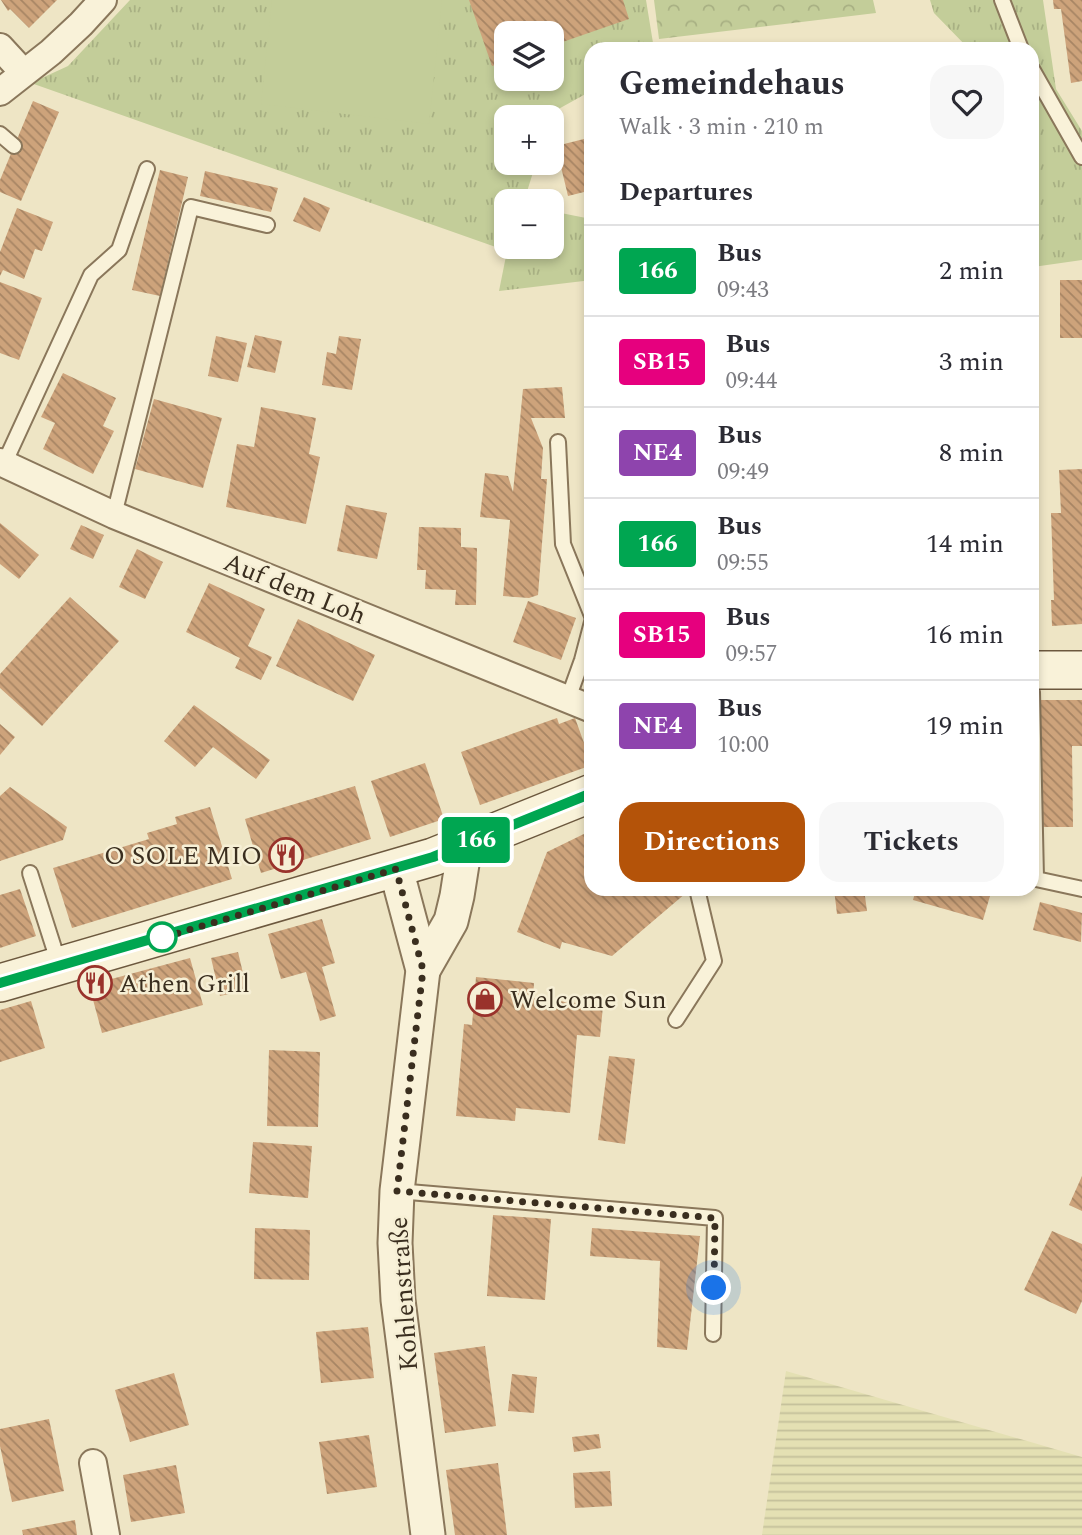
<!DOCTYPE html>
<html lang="en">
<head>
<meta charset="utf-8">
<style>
	:root { --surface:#fff; --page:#f7f7f7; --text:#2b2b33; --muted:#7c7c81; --line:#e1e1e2; --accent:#b45309 }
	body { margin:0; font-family:Spectral,serif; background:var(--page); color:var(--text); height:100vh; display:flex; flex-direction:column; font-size:26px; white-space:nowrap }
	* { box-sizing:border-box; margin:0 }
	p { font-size:23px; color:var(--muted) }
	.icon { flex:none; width:38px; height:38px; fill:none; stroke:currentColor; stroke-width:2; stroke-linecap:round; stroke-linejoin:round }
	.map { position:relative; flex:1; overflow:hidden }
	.panel { position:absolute; left:584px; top:42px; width:455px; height:854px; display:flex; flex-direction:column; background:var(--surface); border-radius:21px; box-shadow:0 4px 10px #0003 }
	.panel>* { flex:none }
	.badge { padding:0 14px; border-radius:5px; font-size:24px; line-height:46px }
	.tools { position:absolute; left:494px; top:21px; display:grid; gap:14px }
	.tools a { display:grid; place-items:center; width:70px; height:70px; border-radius:14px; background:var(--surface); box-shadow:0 4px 10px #0003; font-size:35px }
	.you { position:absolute; width:35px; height:35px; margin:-18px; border:5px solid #fff; border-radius:50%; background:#1a73e8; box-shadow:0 0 0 10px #1a73e833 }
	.map>.badge { position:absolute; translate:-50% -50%; box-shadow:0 0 0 4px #fff }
	h2 { padding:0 35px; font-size:26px; line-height:63px }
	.round { display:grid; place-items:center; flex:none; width:74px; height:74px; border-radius:21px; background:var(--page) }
	.headline { display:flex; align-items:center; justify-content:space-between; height:119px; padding:0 35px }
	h1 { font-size:33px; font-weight:700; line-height:52px }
	.cta { display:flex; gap:14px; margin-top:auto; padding:14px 35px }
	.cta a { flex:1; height:80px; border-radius:21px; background:var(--accent); color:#fff; font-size:28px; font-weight:700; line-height:80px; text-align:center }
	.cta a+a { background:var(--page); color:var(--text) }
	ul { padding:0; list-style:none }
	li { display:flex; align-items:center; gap:21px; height:91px; padding:0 35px; border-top:2px solid var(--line) }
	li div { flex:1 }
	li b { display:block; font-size:26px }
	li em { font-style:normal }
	li .badge { min-width:77px; font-weight:700; text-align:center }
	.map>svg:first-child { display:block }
	.farmland { fill:url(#farmland-rules) }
	.grass { fill:url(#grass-tufts); fill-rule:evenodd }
	.park { fill:url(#park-crowns) }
	.garden { fill:#c3cd99 }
	.building { fill:url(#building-back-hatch) }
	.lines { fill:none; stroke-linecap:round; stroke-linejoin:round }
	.service-casing { stroke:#8a775b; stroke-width:18 }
	.minor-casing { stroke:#8a775b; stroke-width:30 }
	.tertiary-casing { stroke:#8a775b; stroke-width:37 }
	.secondary-casing { stroke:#6c583e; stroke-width:40 }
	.service { stroke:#f9f2d9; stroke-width:14 }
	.minor { stroke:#f9f2d9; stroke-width:26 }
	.tertiary { stroke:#f9f2d9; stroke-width:33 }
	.secondary { stroke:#f9f2d9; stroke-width:37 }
	.line-casing { stroke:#fff; stroke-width:16 }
	.line { stroke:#00a651; stroke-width:10 }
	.walk { stroke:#3a2e1f; stroke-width:7; stroke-dasharray:0 12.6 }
	.stop-dot { fill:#fff; stroke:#00a651; stroke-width:3.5 }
	.labels { text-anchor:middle; stroke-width:5; stroke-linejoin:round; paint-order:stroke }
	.street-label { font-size:26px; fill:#3a2e1f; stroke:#f6efd5 }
	.poi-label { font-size:26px; fill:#3a2e1f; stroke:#f6efd5; text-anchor:start }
</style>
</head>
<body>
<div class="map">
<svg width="1082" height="1535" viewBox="0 0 1082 1535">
	<defs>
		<pattern id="farmland-rules" width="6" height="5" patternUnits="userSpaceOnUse" patternTransform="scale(1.75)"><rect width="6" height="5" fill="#e4e0b3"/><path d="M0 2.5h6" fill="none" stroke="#c4c09a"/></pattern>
		<pattern id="grass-tufts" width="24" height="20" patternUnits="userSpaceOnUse" patternTransform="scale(1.75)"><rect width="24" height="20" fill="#c3cd99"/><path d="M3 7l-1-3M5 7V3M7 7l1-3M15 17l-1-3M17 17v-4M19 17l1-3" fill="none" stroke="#a8b083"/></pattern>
		<pattern id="park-crowns" width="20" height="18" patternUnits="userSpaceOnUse" patternTransform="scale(1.75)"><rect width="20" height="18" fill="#c3cd99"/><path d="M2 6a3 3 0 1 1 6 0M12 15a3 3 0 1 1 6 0" fill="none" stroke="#a8b083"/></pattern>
		<pattern id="building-back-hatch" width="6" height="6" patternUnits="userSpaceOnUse" patternTransform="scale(1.75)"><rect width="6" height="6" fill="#cda37b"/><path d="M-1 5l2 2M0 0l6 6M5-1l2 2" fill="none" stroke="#a78564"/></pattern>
	</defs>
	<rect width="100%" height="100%" fill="#eee5c5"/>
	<polygon class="farmland" points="786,1371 1082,1457 1082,1535 762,1535"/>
	<g class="grass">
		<path d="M130,0H646L654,49H592L591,91L544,117H506V163H536L524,201H506V247H551V211L591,219L592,280L499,291L507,251L31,83L68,66ZM506,33H551V79H506Z"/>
		<polygon points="930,0 1043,0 1056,89 1082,131 1082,260 1033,267 1033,197 1037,196 1032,183 1032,49 969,49 934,13"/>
	</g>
	<polygon class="park" points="654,0 873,0 876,13 659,39"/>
	<polygon class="garden" points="272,0 442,0 429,124 261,104"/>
	<g class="building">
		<polygon points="1,0 57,0 29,28 10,9 8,11"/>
		<polygon points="469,0 623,0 629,19 551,46 551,33 506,33 506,62 492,66"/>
		<polygon points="1053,0 1082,0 1082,81 1071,83 1061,9 1054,9"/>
		<polygon points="33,101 59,112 21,201 0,192 0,180"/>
		<polygon points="592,137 592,190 568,196 556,146"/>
		<polygon points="160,170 188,177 160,296 132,290"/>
		<polygon points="205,171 278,188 271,212 200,196"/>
		<polygon points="304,197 330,208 320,232 293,221"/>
		<polygon points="17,208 53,222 42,251 35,249 24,279 3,270 0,276 0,252"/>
		<rect x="1060" y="280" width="22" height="58"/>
		<polygon points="0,282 42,298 19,360 0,353"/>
		<polygon points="255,335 282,341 275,373 247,367"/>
		<polygon points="216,336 247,343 238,382 208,376"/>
		<polygon points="339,336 361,339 352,390 322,385 327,352 336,354"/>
		<polygon points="63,373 116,398 103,426 114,431 93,474 43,449 55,423 41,417"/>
		<polygon points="562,387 565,418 531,418 543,448 541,479 547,479 538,595 529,598 503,596 510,520 480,517 485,473 508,476 513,492 523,389"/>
		<polygon points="154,399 222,418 203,488 135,469"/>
		<polygon points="261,407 316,418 309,454 320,457 306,524 226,507 237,444 254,447"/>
		<polygon points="1082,469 1082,624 1052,626 1051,600 1054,600 1051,513 1061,513 1059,470"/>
		<polygon points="346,505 387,513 377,559 337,551"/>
		<polygon points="0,523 39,555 19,579 0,564"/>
		<polygon points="81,525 104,535 93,559 70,549"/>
		<polygon points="419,527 461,528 461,547 477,548 476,605 455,605 456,590 425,589 426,570 417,570"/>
		<polygon points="137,549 163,562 145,599 119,587"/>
		<polygon points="209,583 265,609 248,646 272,657 261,680 235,668 240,658 186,632"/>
		<polygon points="70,597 119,641 42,726 0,688 0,674"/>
		<polygon points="528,601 576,618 561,660 513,642"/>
		<polygon points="298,619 375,655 353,701 276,666"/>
		<polygon points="1040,700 1082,700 1082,746 1072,746 1073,827 1040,827"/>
		<polygon points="194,705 270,760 256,779 213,747 195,767 164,741"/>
		<polygon points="557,718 559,724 575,718 592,765 480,805 461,752"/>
		<polygon points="0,724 15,737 0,755"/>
		<polygon points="425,763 444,819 390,837 371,781"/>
		<polygon points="355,786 371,839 261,873 245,819"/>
		<polygon points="10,787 67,827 63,840 0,861 0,796"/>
		<polygon points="210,807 232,879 72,928 53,868 149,839 147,833 177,824 175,817"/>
		<polygon points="592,830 592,889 685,889 686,893 612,956 562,942 560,949 517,932 547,852"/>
		<polygon points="20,889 36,936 0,948 0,895"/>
		<polygon points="834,889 864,889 867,911 837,914"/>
		<polygon points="916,889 992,889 983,920 913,900"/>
		<polygon points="1040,902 1082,913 1081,942 1033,930"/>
		<polygon points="322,919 335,963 322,967 336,1016 320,1021 306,972 281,979 268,934"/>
		<polygon points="238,952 247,990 220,996 211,958"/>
		<polygon points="190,958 203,1005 102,1033 89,985"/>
		<polygon points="476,977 534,983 533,998 603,1006 600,1037 577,1035 570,1113 516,1108 515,1121 456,1116 464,1024 472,1025"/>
		<polygon points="31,1001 45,1048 0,1062 0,1010"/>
		<polygon points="269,1050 320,1052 318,1127 267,1126"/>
		<polygon points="609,1056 635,1059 625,1144 598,1140"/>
		<polygon points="253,1142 312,1146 308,1198 249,1193"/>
		<polygon points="1082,1176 1082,1211 1069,1205"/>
		<polygon points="493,1215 551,1219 545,1300 487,1296"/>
		<polygon points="255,1228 310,1230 309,1280 254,1279"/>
		<polygon points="592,1228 700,1236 687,1350 657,1347 660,1261 590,1256"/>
		<polygon points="1052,1231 1082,1244 1082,1301 1076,1314 1024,1290"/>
		<polygon points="368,1327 374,1378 321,1383 316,1332"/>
		<polygon points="485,1346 496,1426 445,1433 434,1353"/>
		<polygon points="174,1373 189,1425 130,1442 115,1390"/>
		<polygon points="512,1374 537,1377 534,1413 508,1411"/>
		<polygon points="49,1419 64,1491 12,1502 0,1446 0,1429"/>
		<polygon points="599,1434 601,1448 574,1452 572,1437"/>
		<polygon points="369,1435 377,1487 327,1494 319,1442"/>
		<polygon points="498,1463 507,1535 455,1535 446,1470"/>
		<polygon points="176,1465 185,1513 131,1522 123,1475"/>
		<polygon points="610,1471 612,1506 575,1508 573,1473"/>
		<polygon points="75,1520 77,1535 23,1535 22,1530"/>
	</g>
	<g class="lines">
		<g class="service-casing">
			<g id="service">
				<polyline points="1002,0 1021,49"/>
				<polyline points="1032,69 1082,157"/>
				<polyline points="0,134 14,146"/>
				<polyline points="558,442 563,544 592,616"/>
				<polyline points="4,464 91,275 119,250 147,169"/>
				<polyline points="114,515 191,207 267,225"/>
				<polyline points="1032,692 1036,879 1082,889"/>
				<polyline points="568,699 582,660 592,622"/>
				<polyline points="30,873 59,964"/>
				<polyline points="676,1020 714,961 697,889"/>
				<polyline points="397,1191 715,1218 713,1334"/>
			</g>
		</g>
		<g class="minor-casing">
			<g id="minor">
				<polyline points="0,47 23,72"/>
				<polyline points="0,92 51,52 81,24 103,0"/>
				<polyline points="0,462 114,515 592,709"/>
				<polyline points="93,1463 106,1535"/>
			</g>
		</g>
		<g class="tertiary-casing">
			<g id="tertiary">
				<polyline points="396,869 423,970 397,1191 395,1243 398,1300 428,1535"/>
				<polyline points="423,970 451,921 457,896 465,845"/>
			</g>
		</g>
		<g class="secondary-casing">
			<g id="secondary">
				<polyline points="1032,670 1082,670"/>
				<polyline points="0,983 433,857 592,793"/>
			</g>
		</g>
		<use href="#service" class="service"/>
		<use href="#minor" class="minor"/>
		<use href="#tertiary" class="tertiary"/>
		<use href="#secondary" class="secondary"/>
	</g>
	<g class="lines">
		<g class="line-casing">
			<polyline id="line" points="0,983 433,857 592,793"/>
		</g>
		<use href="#line" class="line"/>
		<polyline class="walk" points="162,937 158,939 396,869 423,970 397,1191 715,1218 714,1288"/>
	</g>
	<defs>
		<g id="restaurant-ring" transform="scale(1.75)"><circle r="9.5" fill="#f6efd5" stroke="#99322b" stroke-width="1.5"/><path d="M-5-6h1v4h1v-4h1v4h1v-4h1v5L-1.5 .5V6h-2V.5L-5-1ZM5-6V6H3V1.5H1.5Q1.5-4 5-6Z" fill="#99322b"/></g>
		<g id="shop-ring" transform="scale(1.75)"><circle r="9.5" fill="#f6efd5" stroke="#99322b" stroke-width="1.5"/><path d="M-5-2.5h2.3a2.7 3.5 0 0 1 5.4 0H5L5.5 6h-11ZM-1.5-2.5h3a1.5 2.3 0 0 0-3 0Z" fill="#99322b"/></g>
	</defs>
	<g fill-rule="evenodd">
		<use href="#restaurant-ring" x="286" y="855"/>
		<use href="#restaurant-ring" x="95" y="983"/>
		<use href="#shop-ring" x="485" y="999"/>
	</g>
	<circle class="stop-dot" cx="162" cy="937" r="14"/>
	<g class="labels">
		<g class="street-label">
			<text transform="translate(295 588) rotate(22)" y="9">Auf dem Loh</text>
			<text transform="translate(403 1294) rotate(-94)" y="9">Kohlenstraße</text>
		</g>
		<g class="poi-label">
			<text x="262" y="864" text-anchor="end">O SOLE MIO</text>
			<text x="119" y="992">Athen Grill</text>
			<text x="510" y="1008">Welcome Sun</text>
		</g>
	</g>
</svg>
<div class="tools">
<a><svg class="icon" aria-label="layers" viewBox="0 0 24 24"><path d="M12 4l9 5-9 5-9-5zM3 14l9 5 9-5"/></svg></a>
<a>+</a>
<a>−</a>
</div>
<div class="you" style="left:714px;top:1288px"></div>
<b class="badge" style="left:476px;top:840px;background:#00a651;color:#fff">166</b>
<section class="panel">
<div class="headline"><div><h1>Gemeindehaus</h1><p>Walk · 3 min · 210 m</p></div><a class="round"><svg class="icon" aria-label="heart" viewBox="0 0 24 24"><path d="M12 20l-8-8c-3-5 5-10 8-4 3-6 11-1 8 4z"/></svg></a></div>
<h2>Departures</h2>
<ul>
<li><span class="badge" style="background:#00a651;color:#fff">166</span><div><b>Bus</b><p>09:43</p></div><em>2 min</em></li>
<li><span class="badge" style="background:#e6007e;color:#fff">SB15</span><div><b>Bus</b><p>09:44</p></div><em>3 min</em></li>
<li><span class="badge" style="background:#8e44ad;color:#fff">NE4</span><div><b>Bus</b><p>09:49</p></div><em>8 min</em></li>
<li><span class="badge" style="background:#00a651;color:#fff">166</span><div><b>Bus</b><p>09:55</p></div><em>14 min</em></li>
<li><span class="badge" style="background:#e6007e;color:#fff">SB15</span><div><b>Bus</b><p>09:57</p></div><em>16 min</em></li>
<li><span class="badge" style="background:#8e44ad;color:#fff">NE4</span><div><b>Bus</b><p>10:00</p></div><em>19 min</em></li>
</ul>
<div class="cta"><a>Directions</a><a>Tickets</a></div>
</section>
</div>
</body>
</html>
